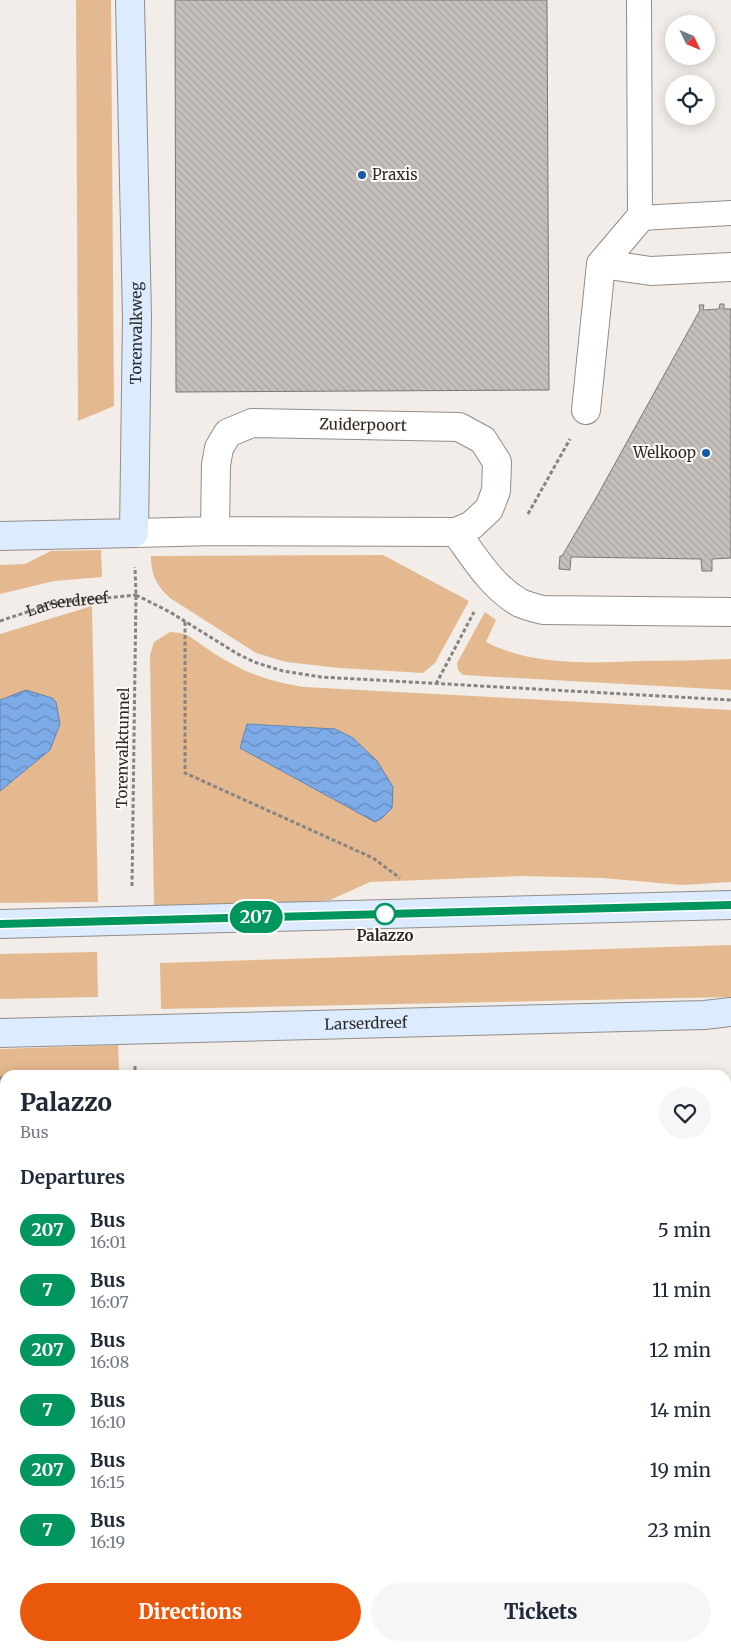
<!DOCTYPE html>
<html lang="en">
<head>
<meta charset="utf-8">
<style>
	:root { --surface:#fff; --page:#f6f6f7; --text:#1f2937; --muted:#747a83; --accent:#ea580c }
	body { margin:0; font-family:Merriweather,serif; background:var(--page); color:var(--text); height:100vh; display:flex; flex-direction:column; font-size:19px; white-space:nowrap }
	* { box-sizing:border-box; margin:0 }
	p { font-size:16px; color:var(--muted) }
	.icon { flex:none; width:28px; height:28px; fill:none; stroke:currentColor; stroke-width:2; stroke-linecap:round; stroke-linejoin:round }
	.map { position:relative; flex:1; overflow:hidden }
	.side { position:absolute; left:0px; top:1070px; width:731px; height:581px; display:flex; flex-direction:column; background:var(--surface); border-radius:15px 15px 0 0; box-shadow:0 2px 12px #0003 }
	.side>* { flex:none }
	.badge { padding:0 10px; border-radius:16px; font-size:18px; line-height:32px }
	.needle { width:32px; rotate:134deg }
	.controls { position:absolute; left:665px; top:15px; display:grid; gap:10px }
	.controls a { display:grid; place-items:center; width:50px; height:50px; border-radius:50%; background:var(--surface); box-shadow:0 2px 12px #0003; font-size:25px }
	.map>.badge { position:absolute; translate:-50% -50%; box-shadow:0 0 0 2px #fff }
	h2 { padding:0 20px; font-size:19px; line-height:45px }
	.round { display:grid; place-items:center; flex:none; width:52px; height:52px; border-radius:26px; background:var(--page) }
	.overview { display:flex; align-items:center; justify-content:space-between; height:85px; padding:0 20px }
	h1 { font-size:24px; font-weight:800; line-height:38px }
	.action { display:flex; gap:10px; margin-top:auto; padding:10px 20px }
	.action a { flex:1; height:58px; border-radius:30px; background:var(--accent); color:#fff; font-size:20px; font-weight:800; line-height:58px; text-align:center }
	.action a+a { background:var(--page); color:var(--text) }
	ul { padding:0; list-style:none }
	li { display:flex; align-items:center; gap:15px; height:60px; padding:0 20px }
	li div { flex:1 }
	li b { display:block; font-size:19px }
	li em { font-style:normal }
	li .badge { min-width:55px; font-weight:700; text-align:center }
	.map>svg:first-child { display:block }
	.grass { fill:#e4b98f }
	.water { fill:url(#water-waves); stroke:#6484ae }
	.building { fill:url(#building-back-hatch); stroke:#7c7772 }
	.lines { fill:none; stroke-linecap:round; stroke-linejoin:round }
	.lane-casing { stroke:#928d89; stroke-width:26 }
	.street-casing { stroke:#928d89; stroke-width:30 }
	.secondary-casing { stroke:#928d89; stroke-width:30 }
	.path { stroke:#878380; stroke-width:3; stroke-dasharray:4 2.5; stroke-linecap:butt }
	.lane { stroke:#fff; stroke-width:24 }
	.street { stroke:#fff; stroke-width:28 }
	.secondary { stroke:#dcebfe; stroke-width:28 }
	.line-casing { stroke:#fff; stroke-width:11 }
	.line { stroke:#00965e; stroke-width:8 }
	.poi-dot { fill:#1559a9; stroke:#fffbf7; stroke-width:2 }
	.stop-dot { fill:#fff; stroke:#00965e; stroke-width:2.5 }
	.labels { text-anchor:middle; stroke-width:4; stroke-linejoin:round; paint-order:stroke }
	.poi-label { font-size:15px; fill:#2b2927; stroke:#fffbf7; text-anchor:start }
	.street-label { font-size:15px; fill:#2b2927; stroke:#fffbf7 }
	.stop-label { font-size:15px; font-weight:bold; fill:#2b2927; stroke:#fffbf7 }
</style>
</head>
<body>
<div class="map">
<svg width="731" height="1651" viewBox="0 0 731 1651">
	<defs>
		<pattern id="water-waves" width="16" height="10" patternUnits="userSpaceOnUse" patternTransform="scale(1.25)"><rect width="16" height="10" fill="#7cabe8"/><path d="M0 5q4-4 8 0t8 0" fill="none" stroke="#668bbc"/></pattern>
		<pattern id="building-back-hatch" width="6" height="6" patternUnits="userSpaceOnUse" patternTransform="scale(1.25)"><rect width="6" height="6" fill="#c4bfba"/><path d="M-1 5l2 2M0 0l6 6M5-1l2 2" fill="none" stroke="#a9a4a0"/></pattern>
	</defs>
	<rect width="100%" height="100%" fill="#f2ede8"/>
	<g class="grass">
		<polygon points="76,0 111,0 114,406 78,421"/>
		<polygon points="101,550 102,577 54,581 0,594 0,565 25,564 51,551"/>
		<path d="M383,555L469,601L435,663L423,673L340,668L286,662L256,653L170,598C156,585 151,575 151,556Z"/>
		<polygon points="92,606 98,902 0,903 0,791 50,750 0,700 0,634"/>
		<path d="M485,612L496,620L486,642C532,666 588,663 639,661C670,661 700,660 731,659V690L463,675L458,670L457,663Z"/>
		<path d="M170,632L181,633L189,636C204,646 218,657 234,665C256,677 280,683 304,687L731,710V882L682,885L602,878L521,876L370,882L330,900L224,908H154L150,655L154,642Z"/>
		<polygon points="731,945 731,997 161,1009 160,963"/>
		<polygon points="97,952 98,997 0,999 0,954"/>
		<polygon points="118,1045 119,1075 5,1075 5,1115 0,1115 0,1049"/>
		<rect x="0" y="1460" width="5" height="52"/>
	</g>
	<g class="water">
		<polygon points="26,690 52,698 56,702 60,724 50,750 0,791 0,700"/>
		<polygon points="247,724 335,729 353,738 377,761 393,787 392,808 382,818 375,822 240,748"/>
		<polygon points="0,1512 5,1512 5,1646 161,1646 165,1651 6,1651 0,1644"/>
	</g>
	<g class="building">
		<polygon points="175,0 547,0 549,390 176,392"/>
		<polygon points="720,304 724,304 724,309 731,309 731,558 712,559 712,571 702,571 701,559 571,557 570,570 559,569 560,556 562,556 596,498 700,310 699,305 704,305 703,310 719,309"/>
		<rect x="726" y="1101" width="5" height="223"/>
		<rect x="0" y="1121" width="5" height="126"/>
		<polygon points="731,1577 731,1619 726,1619 726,1578"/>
		<rect x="381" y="1646" width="37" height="5"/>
		<rect x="418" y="1646" width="37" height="5"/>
		<rect x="517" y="1646" width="37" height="5"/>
		<polygon points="554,1646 590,1646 591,1651 554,1651"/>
		<polygon points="652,1646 689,1646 690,1651 653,1651"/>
		<polygon points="689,1646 726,1646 726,1648 690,1651"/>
	</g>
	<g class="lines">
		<g class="lane-casing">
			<polyline id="lane" points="639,0 640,218 731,213"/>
		</g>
		<g class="street-casing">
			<g id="street">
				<polyline points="601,264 651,271 731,267"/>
				<polyline points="586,410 601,264 640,218"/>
				<path d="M456,532C474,557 492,587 520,603C527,606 535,608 543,610L731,612"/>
				<polyline points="134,533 215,531 456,532 472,525 489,509 496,491 497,462 483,440 459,427 252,423 228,433 219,448 216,465 215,531"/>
				<polyline points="726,1386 731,1385"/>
				<polyline points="0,1430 5,1430"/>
			</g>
		</g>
		<g class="secondary-casing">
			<g id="secondary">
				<path id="s2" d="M0,536L134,533L137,317L130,0"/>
				<polyline points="0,924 731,905"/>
				<path id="s3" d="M0,1033L705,1015L731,1012"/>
			</g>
		</g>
		<g class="path">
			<polyline points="528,514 570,439"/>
			<polyline points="136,595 170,612 236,653 254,662 283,671 321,677 731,700"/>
			<path id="s1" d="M0,621L54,603L136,595"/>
			<polyline points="185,622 185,773 373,858 400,878"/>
			<polyline points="436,684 474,612"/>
			<polyline points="132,886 136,595 135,567"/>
			<polyline points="135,1066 135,1075"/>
			<polyline points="0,1078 5,1078"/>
			<polyline points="240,1646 245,1651"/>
			<polyline points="187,1651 193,1646"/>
		</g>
		<use href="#lane" class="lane"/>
		<use href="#street" class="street"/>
		<use href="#secondary" class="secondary"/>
	</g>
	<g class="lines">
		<g class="line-casing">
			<polyline id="line" points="0,924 731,905"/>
		</g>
		<use href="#line" class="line"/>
	</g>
	<g class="poi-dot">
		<circle cx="362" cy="175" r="5"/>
		<circle cx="706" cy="453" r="5"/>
	</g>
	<circle class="stop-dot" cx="385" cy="914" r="10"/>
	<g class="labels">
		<g class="poi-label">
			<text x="372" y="180">Praxis</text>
			<text x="696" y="458" text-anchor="end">Welkoop</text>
		</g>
		<g class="street-label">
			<text dy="5" stroke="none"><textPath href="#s2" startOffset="334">Torenvalkweg</textPath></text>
			<text transform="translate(363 425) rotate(1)" y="5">Zuiderpoort</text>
			<text dy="5" stroke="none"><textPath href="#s1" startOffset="70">Larserdreef</textPath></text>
			<text transform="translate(123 748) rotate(-89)" y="5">Torenvalktunnel</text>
			<text dy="5" stroke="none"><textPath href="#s3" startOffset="366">Larserdreef</textPath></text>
		</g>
		<g class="stop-label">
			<text x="385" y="941">Palazzo</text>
		</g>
	</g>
</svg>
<div class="controls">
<a><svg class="needle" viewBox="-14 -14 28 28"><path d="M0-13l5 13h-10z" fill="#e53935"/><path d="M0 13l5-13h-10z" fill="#747a83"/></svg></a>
<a><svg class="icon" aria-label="locate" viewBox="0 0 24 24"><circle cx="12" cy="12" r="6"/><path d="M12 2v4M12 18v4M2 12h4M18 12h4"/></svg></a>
</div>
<b class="badge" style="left:256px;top:917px;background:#00965e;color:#fff">207</b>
<section class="side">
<div class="overview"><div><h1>Palazzo</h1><p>Bus</p></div><a class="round"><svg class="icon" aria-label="heart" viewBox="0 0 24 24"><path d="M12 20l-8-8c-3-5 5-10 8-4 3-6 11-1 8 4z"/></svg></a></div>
<h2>Departures</h2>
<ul>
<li><span class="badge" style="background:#00965e;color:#fff">207</span><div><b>Bus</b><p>16:01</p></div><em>5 min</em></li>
<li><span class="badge" style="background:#00965e;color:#fff">7</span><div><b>Bus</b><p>16:07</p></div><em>11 min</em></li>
<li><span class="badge" style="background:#00965e;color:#fff">207</span><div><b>Bus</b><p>16:08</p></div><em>12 min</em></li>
<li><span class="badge" style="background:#00965e;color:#fff">7</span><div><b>Bus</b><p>16:10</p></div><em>14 min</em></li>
<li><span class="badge" style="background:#00965e;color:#fff">207</span><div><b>Bus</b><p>16:15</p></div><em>19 min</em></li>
<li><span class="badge" style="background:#00965e;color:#fff">7</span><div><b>Bus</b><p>16:19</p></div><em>23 min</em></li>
</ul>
<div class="action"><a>Directions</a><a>Tickets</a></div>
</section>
</div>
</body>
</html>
